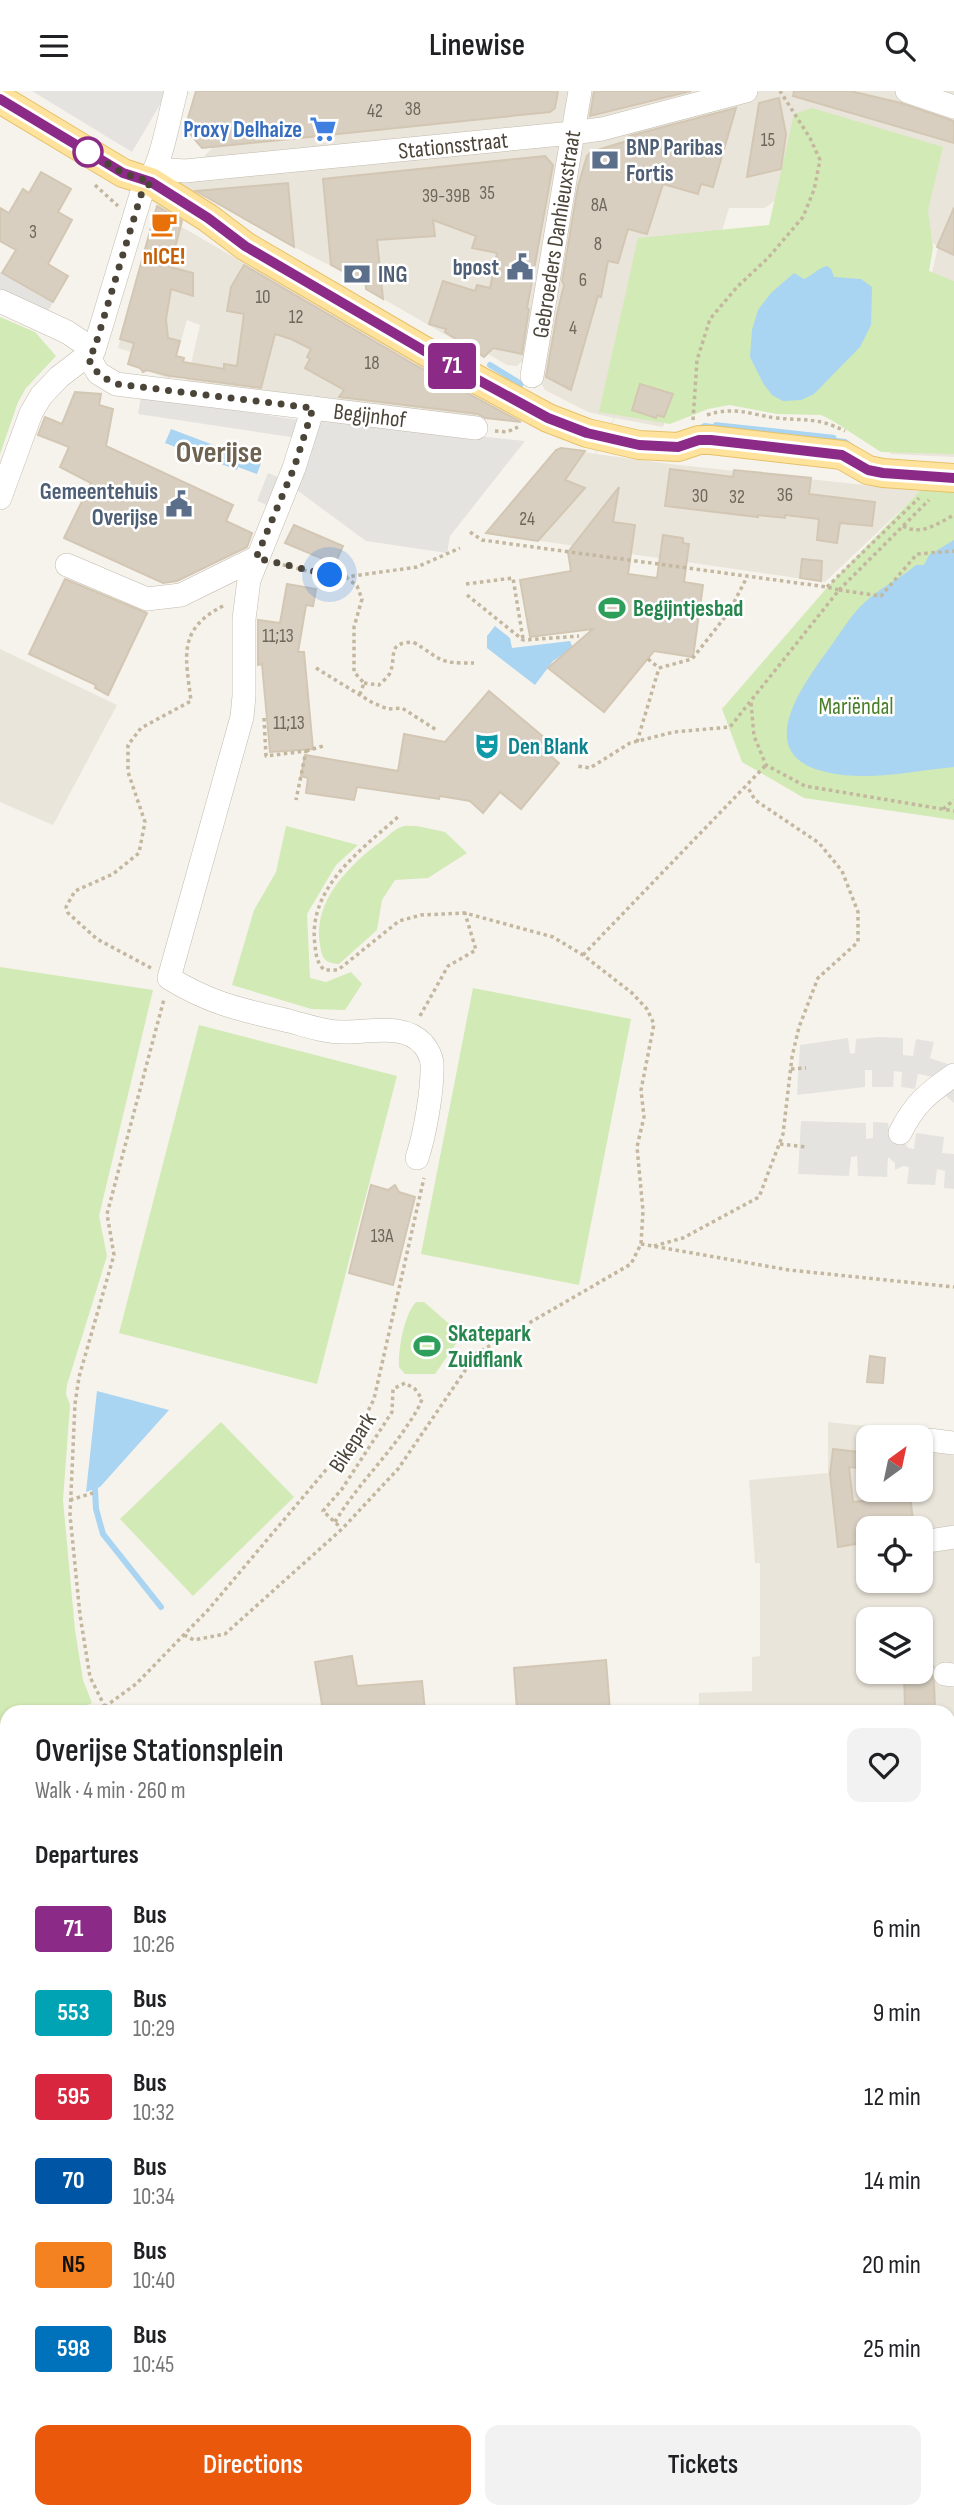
<!DOCTYPE html>
<html lang="en">
<head>
<meta charset="utf-8">
<style>
	:root { --surface:#fff; --page:#f2f2f2; --text:#202124; --muted:#757577; --accent:#ea580c }
	body { margin:0; font-family:"Sofia Sans Condensed",sans-serif; background:var(--page); color:var(--text); height:100vh; display:flex; flex-direction:column; font-size:26px; white-space:nowrap }
	* { box-sizing:border-box; margin:0 }
	p { font-size:23px; color:var(--muted) }
	.icon { flex:none; width:38px; height:38px; fill:none; stroke:currentColor; stroke-width:2; stroke-linecap:round; stroke-linejoin:round }
	.map { position:relative; flex:1; overflow:hidden }
	.drawer { position:absolute; left:0px; top:1614px; width:956px; height:814px; display:flex; flex-direction:column; background:var(--surface); border-radius:21px 21px 0 0; box-shadow:0 2px 5px #0004 }
	.drawer>* { flex:none }
	.badge { padding:0 14px; border-radius:5px; font-size:24px; line-height:46px }
	.needle { width:46px; rotate:33deg }
	.buttons { position:absolute; left:856px; top:1334px; display:grid; gap:14px }
	.buttons a { display:grid; place-items:center; width:77px; height:77px; border-radius:14px; background:var(--surface); box-shadow:0 2px 5px #0004; font-size:35px }
	.you { position:absolute; width:35px; height:35px; margin:-18px; border:5px solid #fff; border-radius:50%; background:#1a73e8; box-shadow:0 0 0 10px #1a73e833 }
	.map>.badge { position:absolute; translate:-50% -50%; box-shadow:0 0 0 4px #fff }
	h2 { padding:0 35px; font-size:26px; line-height:63px }
	.round { display:grid; place-items:center; flex:none; width:74px; height:74px; border-radius:14px; background:var(--page) }
	.summary { display:flex; align-items:center; justify-content:space-between; height:119px; padding:0 35px }
	h1 { font-size:33px; font-weight:600; line-height:52px }
	.button { display:flex; gap:14px; margin-top:auto; padding:14px 35px }
	.button a { flex:1; height:80px; border-radius:14px; background:var(--accent); color:#fff; font-size:28px; font-weight:600; line-height:80px; text-align:center }
	.button a+a { background:var(--page); color:var(--text) }
	ul { padding:0; list-style:none }
	li { display:flex; align-items:center; gap:21px; height:84px; padding:0 35px }
	li div { flex:1 }
	li b { display:block; font-size:26px }
	li em { font-style:normal }
	li .badge { min-width:77px; font-weight:700; text-align:center }
	header { display:flex; justify-content:space-between; align-items:center; height:91px; padding:0 35px; background:var(--surface); font-size:32px; font-weight:600 }
	.map>svg:first-child { display:block }
	.residential { fill:#eae5da; fill-rule:evenodd }
	.green { fill:#d2eab5 }
	.parking { fill:#e5e3e0 }
	.water { fill:#a9d4f2 }
	.lines { fill:none; stroke-linecap:round; stroke-linejoin:round }
	.stream { stroke:#a9d4f2; stroke-width:6 }
	.building { fill:#d8cfc1; stroke:#d3c7b4; stroke-width:2 }
	.minor-casing { stroke:#c2bbae; stroke-width:24 }
	.major-casing { stroke:#e6c16a; stroke-width:30 }
	.path { stroke:#c4b79f; stroke-width:3.5; stroke-dasharray:3.5 3.5; stroke-linecap:butt }
	.minor { stroke:#fff; stroke-width:23 }
	.major { stroke:#ffe39c; stroke-width:28 }
	.line-casing { stroke:#fff; stroke-width:16 }
	.line { stroke:#8c2b87; stroke-width:10 }
	.walk { stroke:#4b4439; stroke-width:7; stroke-dasharray:0 12.6 }
	.stop-dot { fill:#fff; stroke:#8c2b87; stroke-width:3.5 }
	.labels { text-anchor:middle; stroke-width:5; stroke-linejoin:round; paint-order:stroke }
	.number-label { font-size:19px; fill:#6e675b }
	.shop-label { font-size:23px; font-weight:bold; fill:#366cbe; stroke:#fff; text-anchor:end }
	.street-label { font-size:23px; fill:#4b4439; stroke:#fff }
	.service-label { font-size:23px; font-weight:bold; fill:#4e5e75; stroke:#fff; text-anchor:start }
	.food-label { font-size:23px; font-weight:bold; fill:#c56008; stroke:#fff }
	.leisure-label { font-size:23px; font-weight:bold; fill:#27864d; stroke:#fff; text-anchor:start }
	.park-label { font-size:23px; fill:#4a7f2a; stroke:#fff }
	.culture-label { font-size:23px; font-weight:bold; fill:#0d838f; stroke:#fff; text-anchor:start }
	.district-label { font-size:30px; font-weight:bold; fill:#6e6250; stroke:#fff }
</style>
</head>
<body>
<header><svg class="icon" aria-label="menu" viewBox="0 0 24 24"><path d="M4 6h16M4 12h16M4 18h16"/></svg>Linewise<svg class="icon" aria-label="search" viewBox="0 0 24 24"><circle cx="10" cy="10" r="6"/><path d="M15 15l6 6"/></svg></header>
<div class="map">
<svg width="954" height="2427" viewBox="0 0 954 2427">
	<rect width="100%" height="100%" fill="#f6f3ec"/>
	<g class="residential">
		<polygon points="196,0 954,0 954,366 890,363 938,156 797,50 777,108 765,117 729,117 663,336 615,327 596,363 670,373 921,400 825,491 486,442 556,359 561,357 595,363 614,327 588,321 545,299 539,289 541,277 521,271 517,275 507,274 488,263 484,266 366,198 362,191 294,156 205,106 208,99 163,115 184,128 180,135 498,318 497,328 187,290 200,234 187,229 170,288 128,273 131,261 118,257 156,117 213,56 202,57 185,37"/>
		<polygon points="0,558 117,614 53,734 0,711"/>
		<path d="M828,1331L954,1344V2427H580V2420H948V1620H699V1602L752,1600V1566L760,1565V1472H755L749,1389L828,1382ZM868,1346H920V1398H868ZM868,1437H920V1489H868ZM868,1528H920V1580H868Z"/>
		<polygon points="7,1952 7,2420 400,2420 399,2427 0,2427 0,1953"/>
		<polygon points="485,2420 571,2420 571,2427 487,2427"/>
	</g>
	<g class="green">
		<polygon points="812,17 943,56 928,119 933,157 929,180 954,190 954,363 881,361 833,330 821,324 777,323 730,314 708,318 670,333 599,321 638,147 769,134 794,23"/>
		<polygon points="0,226 35,241 56,265 26,297 18,311 0,363"/>
		<polygon points="925,395 954,395 954,729 804,707 742,671 722,618 831,492"/>
		<polygon points="286,735 358,754 336,774 307,823 310,887 326,891 351,881 362,893 345,919 311,918 232,894 254,819 276,781"/>
		<path d="M417,735L445,741L467,762L428,787L395,789L382,809L377,839L339,873C325,872 322,868 320,854C312,810 350,773 383,749C388,745 395,738 401,736C405,734 412,735 417,735Z"/>
		<polygon points="0,876 153,899 99,1125 107,1165 67,1294 66,1303 70,1314 63,1409 75,1539 83,1589 92,1612 74,1620 7,1620 7,1648 0,1650"/>
		<polygon points="473,897 631,928 579,1194 421,1163"/>
		<polygon points="199,934 397,985 317,1293 119,1242"/>
		<path d="M416,1211H424L462,1244L435,1283H405L399,1276C398,1258 404,1224 416,1211Z"/>
		<polygon points="221,1331 294,1406 193,1505 120,1428"/>
		<rect x="0" y="1686" width="7" height="246"/>
	</g>
	<g class="parking">
		<polygon points="32,0 168,0 132,61"/>
		<polygon points="0,181 53,211 46,224 0,200"/>
		<polygon points="141,305 299,329 297,347 138,323"/>
		<polygon points="318,328 525,350 450,445 447,462 366,450 294,397"/>
		<polygon points="268,382 283,388 272,416 257,410"/>
		<polygon points="878,946 903,947 903,964 913,965 916,948 934,951 930,967 954,975 954,1012 943,1002 905,1045 906,1054 908,1057 914,1058 916,1042 944,1046 942,1062 954,1063 954,1098 944,1097 945,1080 937,1078 935,1094 907,1093 909,1076 903,1075 895,1079 895,1072 888,1066 887,1086 858,1085 857,1065 851,1066 849,1085 798,1083 801,1030 866,1032 866,1048 873,1047 873,1031 888,1032 890,1047 933,986 918,983 915,998 901,996 902,981 894,980 893,996 872,996 872,979 865,979 865,996 797,1004 800,954 848,947 850,963 855,962 856,948"/>
	</g>
	<g class="water">
		<path d="M827,175L831,178L834,186L861,188L872,196L871,234L860,256L814,303L801,309L783,310L772,304L763,292L750,266L752,239L758,219L771,202L794,182L804,188C813,184 818,177 827,175Z"/>
		<polygon points="715,331 835,344 837,347 846,348 858,357 692,338 704,332 713,333"/>
		<polygon points="171,338 261,372 257,383 238,376 237,379 165,352"/>
		<path d="M954,449V676C912,680 868,691 826,681C751,664 802,595 828,559C840,543 850,525 864,512C879,497 900,488 916,474H924L929,464Z"/>
		<polygon points="495,535 510,547 512,557 570,550 573,557 553,570 535,594 487,557 487,545"/>
		<polygon points="97,1300 169,1319 100,1396 86,1401"/>
	</g>
	<g class="lines">
		<g class="stream">
			<polyline points="490,274 521,293"/>
			<polyline points="95,1398 96,1418 103,1443 161,1516"/>
		</g>
	</g>
	<g class="building">
		<polygon points="196,0 558,0 555,17 550,21 202,57 185,37"/>
		<polygon points="594,0 691,0 590,25"/>
		<polygon points="794,0 850,0 901,12 954,30 954,52 793,5"/>
		<polygon points="779,7 786,43 781,78 747,86 759,12"/>
		<polygon points="736,17 713,96 701,93 698,103 663,93 647,143 628,138 618,172 608,170 601,206 598,205 571,299 546,286 557,223 564,194 562,190 578,95 587,65 591,61 630,49 629,45"/>
		<polygon points="545,65 553,74 527,217 529,218 522,263 493,257 484,266 445,241 446,238 429,233 443,190 475,200 477,194 490,197 497,162 472,157 476,145 433,129 435,145 377,149 383,208 366,198 366,193 331,174 323,88"/>
		<polygon points="41,81 71,98 58,121 72,129 48,173 68,185 53,211 2,182 16,159 0,150 0,117 9,122 23,98 29,102"/>
		<polygon points="288,92 294,156 196,100"/>
		<polygon points="157,115 182,130 170,176 193,182 193,205 171,198 166,228 168,247 180,250 176,265 184,267 183,271 224,278 224,273 237,275 244,223 227,220 231,196 244,174 415,274 521,331 485,327 478,323 339,306 344,299 305,277 310,268 307,266 311,258 291,248 275,243 261,297 170,285 147,279 143,281 140,277 128,273 134,252 120,248"/>
		<polygon points="954,117 954,164 937,156"/>
		<polygon points="640,293 673,303 664,326 657,324 656,327 632,319"/>
		<polygon points="75,301 101,303 99,314 113,318 106,355 233,414 226,430 252,442 247,456 177,490 163,492 64,447 91,392 60,376 69,356 38,344 45,326 62,333"/>
		<polygon points="561,357 585,360 565,389 585,397 538,450 486,442 556,359"/>
		<polygon points="670,378 733,386 734,379 811,387 809,403 875,411 872,435 840,432 837,452 817,449 819,428 785,424 785,427 758,424 758,426 665,415"/>
		<polygon points="619,396 613,431 635,434 628,483 657,487 663,444 683,447 683,452 689,453 684,491 703,494 693,566 654,560 604,621 548,577 593,538 530,546 520,489 571,480 568,461"/>
		<polygon points="294,434 343,455 335,473 285,452"/>
		<polygon points="802,468 822,470 821,490 800,487"/>
		<polygon points="65,488 147,522 108,604 95,597 96,594 29,563"/>
		<polygon points="287,493 316,498 313,515 306,514 298,561 304,561 313,658 270,661 262,573 258,574 258,529 280,532"/>
		<polygon points="489,600 546,648 539,655 559,672 521,718 500,701 483,722 470,710 440,705 439,708 357,696 354,709 306,702 308,687 301,685 305,664 398,680 404,643 445,651"/>
		<polygon points="371,1094 388,1099 395,1094 399,1101 415,1106 393,1194 349,1182"/>
		<polygon points="870,1265 885,1267 883,1292 867,1291"/>
		<polygon points="833,1358 868,1362 868,1378 849,1376 853,1411 910,1405 914,1437 868,1437 868,1451 838,1456 830,1383"/>
		<polygon points="352,1565 357,1595 422,1590 425,1620 323,1620 315,1571"/>
		<polygon points="606,1569 610,1620 517,1620 514,1577"/>
		<polygon points="933,1575 931,1582 934,1591 935,1618 905,1619 904,1580 920,1580 920,1576"/>
	</g>
	<g class="lines">
		<g class="minor-casing">
			<g id="minor">
				<polyline points="907,0 954,16"/>
				<polyline points="155,78 185,80 572,42 602,38 746,0"/>
				<polyline points="0,210 67,241 94,259"/>
				<polyline points="88,265 98,282 116,293 476,337"/>
				<polyline points="532,285 580,0"/>
				<path d="M313,317L294,377L249,489L244,528V605L242,626L169,887C211,913 242,919 289,930C308,935 327,942 347,941C372,941 404,932 423,953C428,959 431,965 432,972C433,998 425,1043 417,1067"/>
				<path d="M0,407L31,322L41,305L59,286L94,259L141,104C162,75 167,34 176,0"/>
				<polyline points="67,474 147,508 181,504 256,467"/>
				<path d="M900,1042C914,1013 928,1002 954,984"/>
				<polyline points="920,1351 929,1349 954,1352"/>
				<polyline points="922,1451 954,1446"/>
				<polyline points="945,1583 954,1584"/>
				<polyline points="948,1638 954,1638"/>
				<polyline points="63,2420 64,2427"/>
			</g>
		</g>
		<g class="major-casing">
			<g id="major">
				<polyline points="0,8 123,82 151,91 208,127 245,155 423,259 548,327 587,342 639,354 678,356 699,349 711,349 842,364 868,379 883,382 954,387"/>
				<polyline points="948,1823 954,1814"/>
				<polyline points="7,2427 28,2420"/>
			</g>
		</g>
		<g class="path">
			<polyline points="95,94 118,115"/>
			<path d="M707,324C735,315 748,323 776,327C805,330 817,326 845,340"/>
			<polyline points="693,329 697,269 710,228 737,196 768,167 803,126 814,99 820,69 810,47 780,0"/>
			<polyline points="495,340 507,341 518,336"/>
			<path d="M903,435C921,445 937,433 954,424"/>
			<polyline points="470,441 482,449 827,496 839,499 730,636 674,641 630,652 590,677 576,675"/>
			<polyline points="276,472 315,482 346,486 417,476 460,457"/>
			<polyline points="346,486 357,495 362,508 354,536 354,581 364,592 360,603"/>
			<polyline points="466,493 513,487 523,548"/>
			<polyline points="827,496 919,407"/>
			<polyline points="839,499 929,409"/>
			<polyline points="839,499 881,505 917,463 954,460"/>
			<polyline points="467,504 523,549 579,545"/>
			<polyline points="648,568 659,577"/>
			<polyline points="316,577 373,612 388,618 402,617 438,640"/>
			<polyline points="659,577 692,568 729,521 747,486"/>
			<path d="M364,592L379,594C382,591 388,586 390,582C397,564 386,552 413,551C442,568 437,573 474,572"/>
			<polyline points="751,612 754,645 766,674 805,695 954,720"/>
			<polyline points="264,627 266,665 306,660 296,709"/>
			<polyline points="637,651 659,577"/>
			<polyline points="306,660 323,655"/>
			<polyline points="943,718 954,709"/>
			<polyline points="583,864 766,674"/>
			<path d="M151,877L97,848L68,822L66,816L75,800L113,783L139,762L145,731L128,681V654L141,637L191,610C186,566 176,538 225,514"/>
			<polyline points="420,925 448,875 476,859 465,822"/>
			<polyline points="791,978 806,977"/>
			<polyline points="780,1053 806,1056"/>
			<polyline points="641,1153 789,1179 954,1196"/>
			<polyline points="654,1155 683,1147 759,1106 783,1043 792,966 799,936 818,887 858,851 858,821 842,780 819,752 755,709 747,695"/>
			<polyline points="70,1409 93,1402"/>
			<path d="M335,1431C354,1399 381,1372 403,1341C410,1330 418,1320 422,1308L415,1298L405,1292L393,1298L392,1321L342,1398L323,1420L341,1437"/>
			<path d="M184,1544L194,1549L225,1543L342,1438L398,1378L477,1262L631,1173L641,1153L643,1120L637,1056L644,1026L641,999L654,933L647,918L632,902L583,864L553,846L465,822L421,824L399,830L338,879H324C317,871 316,865 315,854C307,797 361,759 399,725"/>
			<polyline points="105,1616 90,1586 80,1524 70,1424 75,1313 79,1286 114,1164 107,1123 164,908"/>
			<polyline points="99,1620 136,1593 208,1519 357,1342 374,1308 424,1087"/>
			<polyline points="0,1662 7,1660"/>
			<polyline points="948,1785 954,1776"/>
			<polyline points="948,1865 954,1857"/>
			<polyline points="84,2423 93,2420"/>
			<polyline points="574,2427 574,2420"/>
		</g>
		<use href="#minor" class="minor"/>
		<use href="#major" class="major"/>
	</g>
	<g class="lines">
		<g class="line-casing">
			<polyline id="line" points="0,8 123,82 151,91 208,127 245,155 423,259 548,327 587,342 639,354 678,356 699,349 711,349 842,364 868,379 883,382 954,387"/>
		</g>
		<use href="#line" class="line"/>
		<path class="walk" d="M88,61L82,57L123,82L151,91L141,104L94,259L88,265C92,280 103,287 116,293L313,317L294,377L256,467L330,484"/>
	</g>
	<defs>
		<g id="supermarket-bare" transform="scale(2.1)"><path d="M-6-5.5h2.5l.6 2H6L4.5 2H-2.5L-4.4-4H-6ZM-1.5 3.2a1.3 1.3 0 1 0 .1 0ZM3 3.2a1.3 1.3 0 1 0 .1 0Z" fill="#3f7fe0" stroke="#fff" stroke-width="2.5" paint-order="stroke"/></g>
		<g id="bank-bare" transform="scale(2.1)"><path d="M-6-4H6V4H-6ZM0-2.3a2.3 2.3 0 1 0 0 4.6a2.3 2.3 0 1 0 0-4.6Z" fill="#5c6f8a" stroke="#fff" stroke-width="2.5" paint-order="stroke"/></g>
		<g id="cafe-bare" transform="scale(2.1)"><path d="M-5.5-4.5H6V0H3Q3 3.5 0 3.5H-2.5Q-5.5 3.5-5.5 0ZM3-3.2v2h1.7v-2ZM-6 4.5H4V6H-6Z" fill="#e8710a" stroke="#fff" stroke-width="2.5" paint-order="stroke"/></g>
		<g id="civic-bare" transform="scale(2.1)"><path d="M-.6-6.5H3V-4.5H.6V-3L4-1V1h2V6H-6V1h2V-1L-.6-3ZM-1.2 2.5V6h2.4V2.5Z" fill="#5c6f8a" stroke="#fff" stroke-width="2.5" paint-order="stroke"/></g>
		<g id="stadium-bare" transform="scale(2.1)"><path d="M0-5a6.5 5 0 1 0 0 10a6.5 5 0 1 0 0-10ZM-3.5-1.8h7v3.6h-7Z" fill="#2e9e5b" stroke="#fff" stroke-width="2.5" paint-order="stroke"/></g>
		<g id="theatre-bare" transform="scale(2.1)"><path d="M-5-5.5Q0-4 5-5.5V0Q5 5 0 6Q-5 5-5 0ZM-3.3-2.5H-1v1.5H-3.3ZM1-2.5H3.3v1.5H1ZM-2.8 1Q0 5.5 2.8 1Z" fill="#0f9aa8" stroke="#fff" stroke-width="2.5" paint-order="stroke"/></g>
	</defs>
	<g fill-rule="evenodd">
		<use href="#supermarket-bare" x="323" y="38"/>
		<use href="#bank-bare" x="605" y="69"/>
		<use href="#cafe-bare" x="164" y="133"/>
		<use href="#civic-bare" x="520" y="176"/>
		<use href="#bank-bare" x="357" y="183"/>
		<use href="#civic-bare" x="179" y="413"/>
		<use href="#stadium-bare" x="612" y="517"/>
		<use href="#theatre-bare" x="487" y="655"/>
		<use href="#stadium-bare" x="427" y="1255"/>
	</g>
	<circle class="stop-dot" cx="88" cy="61" r="14"/>
	<g class="labels">
		<g class="number-label">
			<text x="413" y="24">38</text>
			<text x="375" y="26">42</text>
			<text x="768" y="55">15</text>
			<text x="487" y="108">35</text>
			<text x="446" y="111">39-39B</text>
			<text x="599" y="120">8A</text>
			<text x="33" y="147">3</text>
			<text x="598" y="159">8</text>
			<text x="583" y="195">6</text>
			<text x="263" y="212">10</text>
			<text x="296" y="232">12</text>
			<text x="573" y="243">4</text>
			<text x="372" y="278">18</text>
			<text x="785" y="410">36</text>
			<text x="700" y="411">30</text>
			<text x="737" y="412">32</text>
			<text x="527" y="434">24</text>
			<text x="278" y="551">11;13</text>
			<text x="289" y="638">11;13</text>
			<text x="382" y="1151">13A</text>
		</g>
		<g class="shop-label">
			<text x="302" y="46">Proxy Delhaize</text>
		</g>
		<g class="street-label">
			<text transform="translate(453 54) rotate(-6)" y="8">Stationsstraat</text>
			<text transform="translate(556 143) rotate(-81)" y="8">Gebroeders Danhieuxstraat</text>
			<text transform="translate(370 324) rotate(7)" y="8">Begijnhof</text>
			<text transform="translate(352 1351) rotate(-57)" y="8">Bikepark</text>
		</g>
		<g class="service-label">
			<text x="626" y="64">BNP Paribas<tspan x="626" dy="26">Fortis</tspan></text>
			<text x="499" y="184" text-anchor="end">bpost</text>
			<text x="378" y="191">ING</text>
			<text x="158" y="408" text-anchor="end">Gemeentehuis<tspan x="158" dy="26">Overijse</tspan></text>
		</g>
		<g class="food-label">
			<text x="164" y="173">nICE!</text>
		</g>
		<g class="leisure-label">
			<text x="633" y="525">Begijntjesbad</text>
			<text x="448" y="1250">Skatepark<tspan x="448" dy="26">Zuidflank</tspan></text>
		</g>
		<g class="park-label">
			<text x="856" y="623">Mariëndal</text>
		</g>
		<g class="culture-label">
			<text x="508" y="663">Den Blank</text>
		</g>
		<g class="district-label">
			<text x="219" y="371">Overijse</text>
		</g>
	</g>
</svg>
<div class="buttons">
<a><svg class="needle" viewBox="-14 -14 28 28"><path d="M0-13l5 13h-10z" fill="#e53935"/><path d="M0 13l5-13h-10z" fill="#757577"/></svg></a>
<a><svg class="icon" aria-label="locate" viewBox="0 0 24 24"><circle cx="12" cy="12" r="6"/><path d="M12 2v4M12 18v4M2 12h4M18 12h4"/></svg></a>
<a><svg class="icon" aria-label="layers" viewBox="0 0 24 24"><path d="M12 4l9 5-9 5-9-5zM3 14l9 5 9-5"/></svg></a>
</div>
<div class="you" style="left:330px;top:484px"></div>
<b class="badge" style="left:452px;top:275px;background:#8c2b87;color:#fff">71</b>
<section class="drawer">
<div class="summary"><div><h1>Overijse Stationsplein</h1><p>Walk · 4 min · 260 m</p></div><a class="round"><svg class="icon" aria-label="heart" viewBox="0 0 24 24"><path d="M12 20l-8-8c-3-5 5-10 8-4 3-6 11-1 8 4z"/></svg></a></div>
<h2>Departures</h2>
<ul>
<li><span class="badge" style="background:#8c2b87;color:#fff">71</span><div><b>Bus</b><p>10:26</p></div><em>6 min</em></li>
<li><span class="badge" style="background:#00a3b4;color:#fff">553</span><div><b>Bus</b><p>10:29</p></div><em>9 min</em></li>
<li><span class="badge" style="background:#d7263d;color:#fff">595</span><div><b>Bus</b><p>10:32</p></div><em>12 min</em></li>
<li><span class="badge" style="background:#0056a4;color:#fff">70</span><div><b>Bus</b><p>10:34</p></div><em>14 min</em></li>
<li><span class="badge" style="background:#f58220;color:#111">N5</span><div><b>Bus</b><p>10:40</p></div><em>20 min</em></li>
<li><span class="badge" style="background:#0072bc;color:#fff">598</span><div><b>Bus</b><p>10:45</p></div><em>25 min</em></li>
</ul>
<div class="button"><a>Directions</a><a>Tickets</a></div>
</section>
</div>
</body>
</html>
